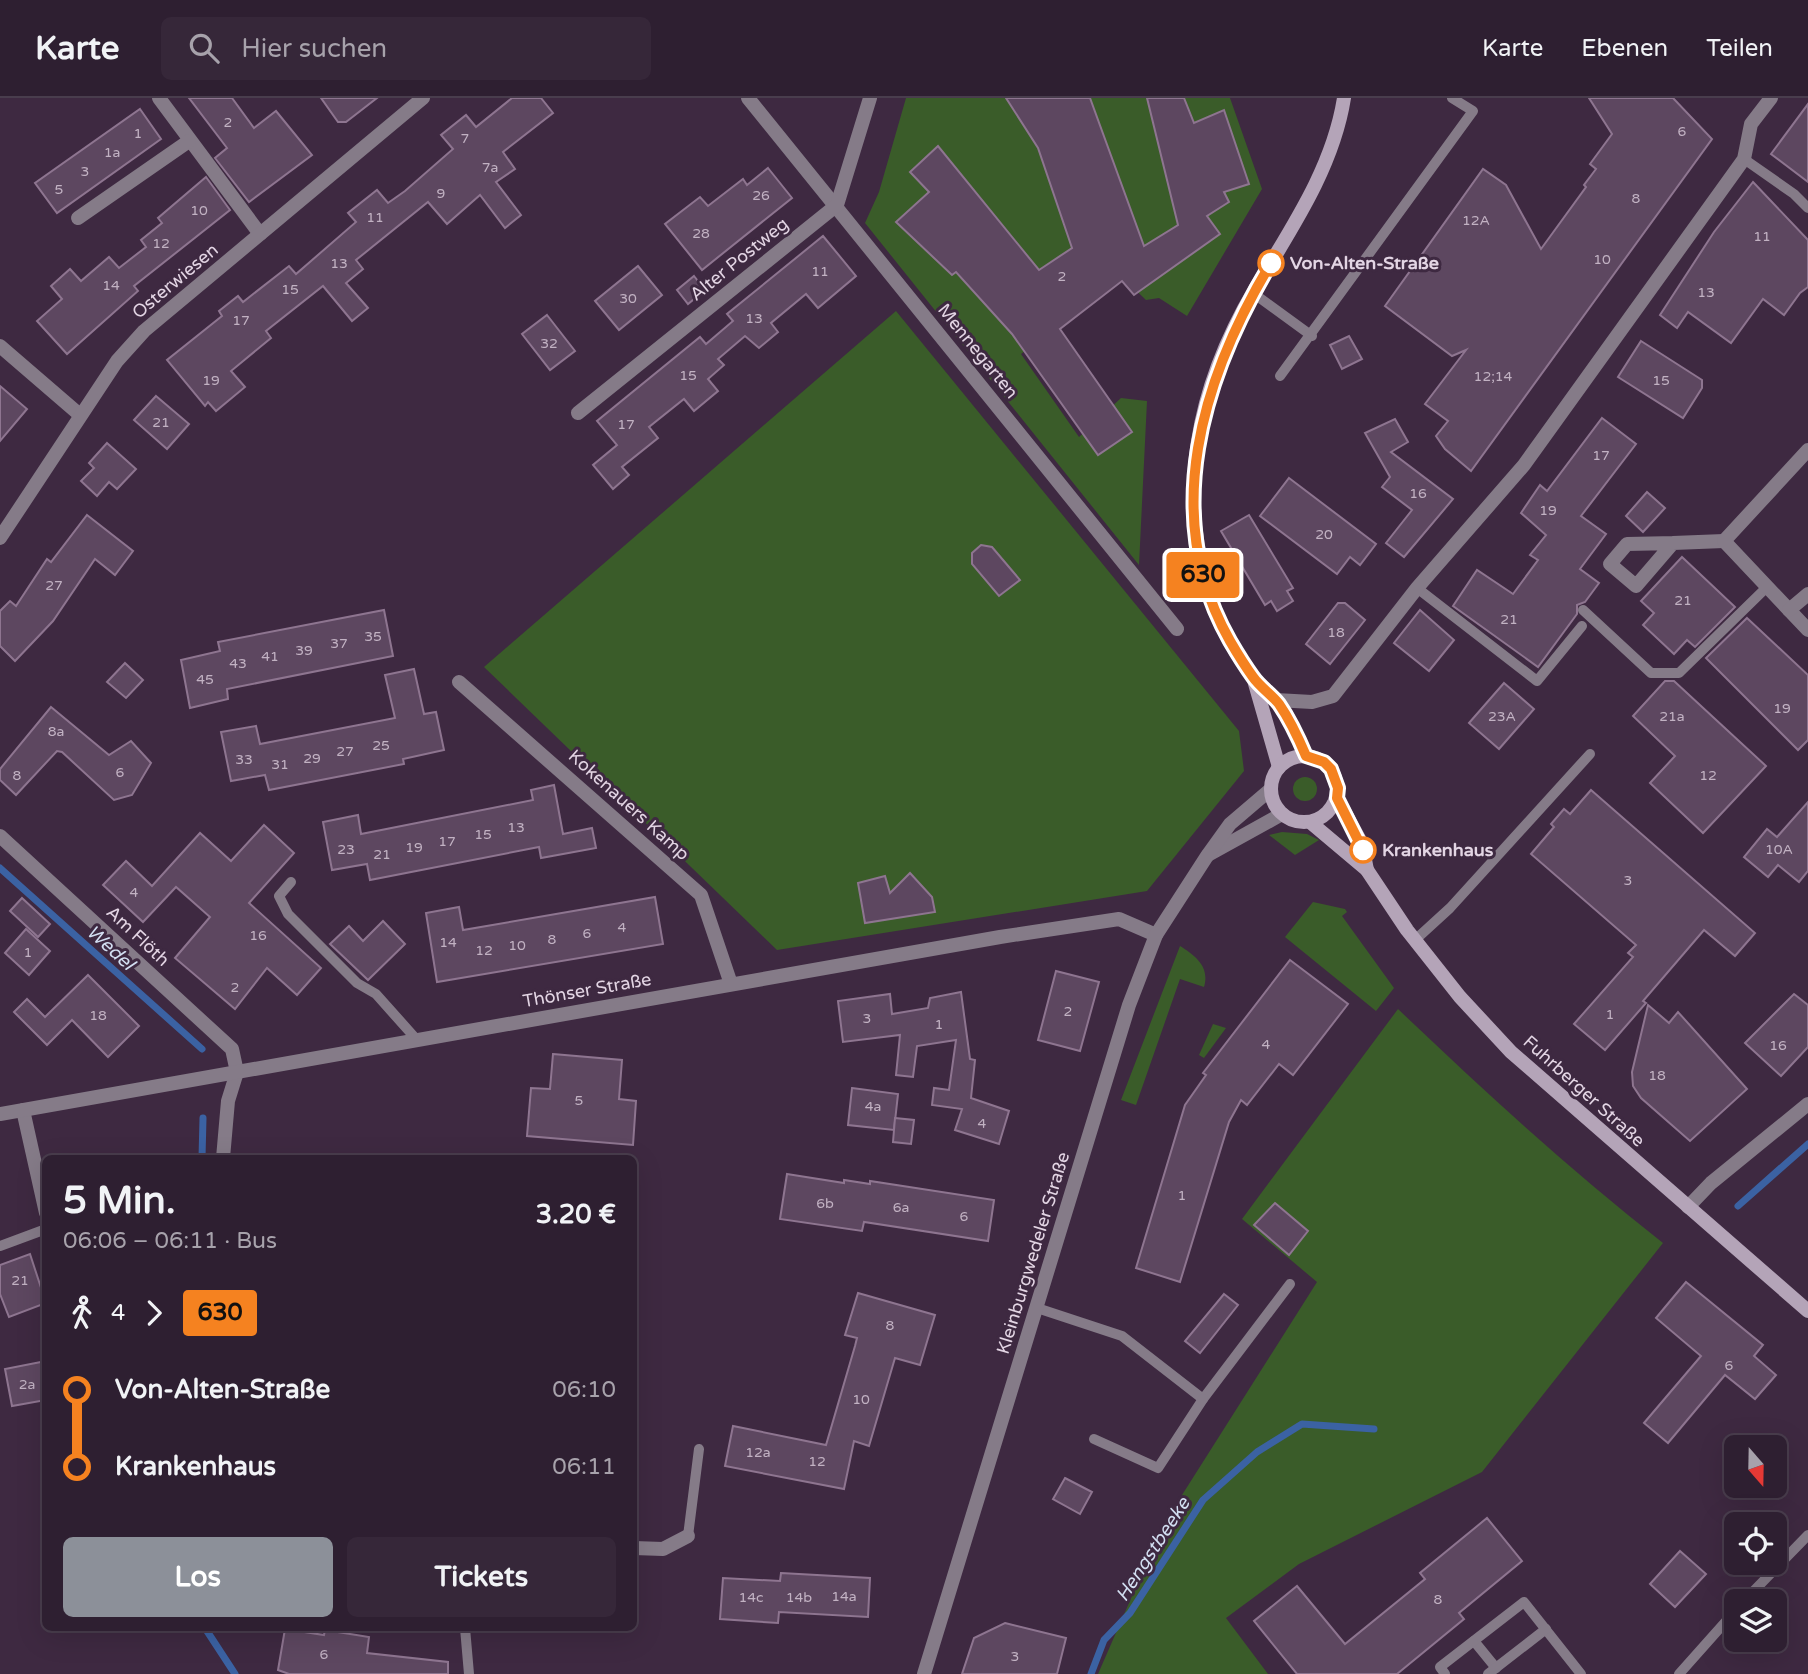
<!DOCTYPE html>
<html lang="de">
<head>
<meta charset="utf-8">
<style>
	:root { --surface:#2e1f31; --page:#362739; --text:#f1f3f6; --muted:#a7a2ab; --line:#493d4d; --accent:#8c9099 }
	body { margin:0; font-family:"Varela Round",sans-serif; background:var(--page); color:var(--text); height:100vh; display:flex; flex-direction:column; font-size:26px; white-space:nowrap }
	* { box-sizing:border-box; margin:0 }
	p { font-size:23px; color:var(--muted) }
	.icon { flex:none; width:38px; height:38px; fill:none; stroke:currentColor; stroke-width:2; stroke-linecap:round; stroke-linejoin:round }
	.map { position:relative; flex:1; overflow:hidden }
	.drawer { position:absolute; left:42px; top:1057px; width:595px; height:476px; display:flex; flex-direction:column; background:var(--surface); border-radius:10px; box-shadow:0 7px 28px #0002,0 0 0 2px var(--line) }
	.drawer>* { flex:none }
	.badge { padding:0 14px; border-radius:5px; font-size:24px; line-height:46px }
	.needle { width:46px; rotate:160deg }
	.tools { position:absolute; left:1724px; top:1337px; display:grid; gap:14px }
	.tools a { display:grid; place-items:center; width:63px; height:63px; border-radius:10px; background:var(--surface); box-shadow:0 7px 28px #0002,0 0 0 2px var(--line); font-size:35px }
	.map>.badge { position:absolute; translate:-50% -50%; box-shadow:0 0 0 4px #fff }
	.legs { display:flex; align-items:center; gap:10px; height:77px; padding:0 21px; font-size:23px }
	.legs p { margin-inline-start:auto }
	.head { display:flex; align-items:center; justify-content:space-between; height:119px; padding:0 21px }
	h1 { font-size:38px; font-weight:700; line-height:52px }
	.button { display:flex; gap:14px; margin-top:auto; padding:14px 21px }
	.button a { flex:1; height:80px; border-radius:10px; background:var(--accent); color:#fff; font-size:28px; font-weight:700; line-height:80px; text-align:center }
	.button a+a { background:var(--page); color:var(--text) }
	ul { padding:0 21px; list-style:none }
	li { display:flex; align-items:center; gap:24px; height:77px; font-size:26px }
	li i { display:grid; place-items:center; width:10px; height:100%; margin:0 9px; background:currentColor }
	li i::after { content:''; width:18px; height:18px; margin:-9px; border:5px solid; border-radius:50%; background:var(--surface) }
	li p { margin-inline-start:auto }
	li:first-child i { background:linear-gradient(#0000 50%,currentColor 0) }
	li:last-child i { background:linear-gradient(currentColor 50%,#0000 0) }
	header { display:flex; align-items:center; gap:42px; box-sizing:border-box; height:98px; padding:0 35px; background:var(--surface); border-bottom:2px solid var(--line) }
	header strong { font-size:33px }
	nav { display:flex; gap:38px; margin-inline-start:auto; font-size:24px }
	.search { width:490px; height:63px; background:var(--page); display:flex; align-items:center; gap:18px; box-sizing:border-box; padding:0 24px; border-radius:10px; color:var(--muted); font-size:26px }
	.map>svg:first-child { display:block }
	.green { fill:#3a5c29 }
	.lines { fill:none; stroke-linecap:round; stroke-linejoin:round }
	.stream { stroke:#3b62a3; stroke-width:7 }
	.building { fill:#5d4760; stroke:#8e7590; stroke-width:2 }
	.service { stroke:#857b88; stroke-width:10 }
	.pedestrian { stroke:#857b88; stroke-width:14 }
	.minor { stroke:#857b88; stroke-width:14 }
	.tertiary { stroke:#857b88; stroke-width:14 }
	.secondary { stroke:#b4a4b8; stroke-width:14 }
	.line-1-casing { stroke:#fff; stroke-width:16 }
	.line-1 { stroke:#f58220; stroke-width:10 }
	.stop-1-dot { fill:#fff; stroke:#f58220; stroke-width:3.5 }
	.labels { text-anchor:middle; stroke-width:6; stroke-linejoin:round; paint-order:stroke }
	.number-label { font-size:14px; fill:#c2b2c3 }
	.street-label { font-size:18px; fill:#e3d5e4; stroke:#3e2941 }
	.stop-label { font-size:18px; font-weight:bold; fill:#e3d5e4; stroke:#3e2941; text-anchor:start }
	.water-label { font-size:19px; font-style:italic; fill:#d2def1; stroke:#3e2941 }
</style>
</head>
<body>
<header>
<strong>Karte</strong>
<div class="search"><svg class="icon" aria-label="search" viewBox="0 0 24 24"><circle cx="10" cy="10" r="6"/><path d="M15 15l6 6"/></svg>Hier suchen</div>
<nav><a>Karte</a><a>Ebenen</a><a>Teilen</a></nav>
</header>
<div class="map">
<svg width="1808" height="1576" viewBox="0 0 1808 1576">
	<rect width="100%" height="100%" fill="#3e2941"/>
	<g class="green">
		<polygon points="906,0 1230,0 1262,91 1187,218 1159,200 1146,202 1121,178 1021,256 1079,339 1121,300 1147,303 1139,467 865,125 879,94"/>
		<polygon points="896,213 1239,633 1244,673 1147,793 777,852 484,569"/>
		<circle cx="1305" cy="691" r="12"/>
		<polygon points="1282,734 1307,736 1319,742 1295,757 1269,737"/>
		<polygon points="1313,804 1345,811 1347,814 1342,818 1394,890 1376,913 1285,839"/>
		<path d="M1180,848C1196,858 1210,869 1204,889L1180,881L1136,1007L1121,1002Z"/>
		<path d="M1398,911C1484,993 1570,1072 1663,1145L1482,1374L1299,1466L1226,1520L1268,1576H1098L1163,1427L1317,1184L1242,1121Z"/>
		<polygon points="1213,926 1226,930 1204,960 1199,957"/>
	</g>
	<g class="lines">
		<g class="stream">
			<polyline points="0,770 202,951"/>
			<polyline points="202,1060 203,1020"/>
			<polyline points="1738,1108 1808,1046"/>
			<polyline points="205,1530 235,1576"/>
			<polyline points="1091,1576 1104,1542 1130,1515 1203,1402 1257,1354 1302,1326 1374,1331"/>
		</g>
	</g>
	<g class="building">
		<polygon points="189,0 232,0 254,30 276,13 312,57 249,104 215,60 227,50"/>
		<polygon points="321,0 377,0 346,24 338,24"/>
		<polygon points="512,0 541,0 553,15 503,54 515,71 496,84 521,117 505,130 480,97 447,126 428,104 356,162 363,171 346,185 368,210 352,223 323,188 266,233 271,240 231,273 245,289 216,313 208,304 205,308 167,262 222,218 219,213 238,198 243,204 289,168 296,176 356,124 348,115 377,92 388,105 405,93 453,51 441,37 466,17 476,29"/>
		<polygon points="1006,0 1090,0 1144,148 1178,127 1147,0 1184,0 1194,25 1224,12 1249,86 1224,94 1229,104 1207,118 1220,136 1134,197 1122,183 1060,231 1132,334 1098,357 1012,236 956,174 952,177 896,124 929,94 910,74 938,48 1039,172 1072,150 1038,50"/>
		<polygon points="1589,0 1673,0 1712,41 1471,373 1445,351 1436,338 1448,323 1425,306 1466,252 1452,258 1385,208 1483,71 1506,87 1541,151 1586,89 1584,87 1596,71 1590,66 1612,36"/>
		<polygon points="1808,6 1808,84 1771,56"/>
		<polygon points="140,11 161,41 57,115 35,85"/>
		<polygon points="768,70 792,100 702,172 665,126 700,99 708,108 743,81 747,87"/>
		<polygon points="206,79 230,112 134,188 138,193 67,256 37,223 62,201 51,188 70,171 81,183 109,159 119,170 146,149 141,142 162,125 158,120"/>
		<polygon points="1753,84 1808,142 1808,189 1800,195 1784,217 1763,201 1731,245 1688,214 1677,230 1660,217 1714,134"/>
		<polygon points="823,138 856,178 818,210 806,196 771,225 778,234 759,250 745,238 718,261 724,267 708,281 718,293 694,313 684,301 649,329 658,340 622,369 629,377 613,391 593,367 617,347 597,323 700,239 706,246 733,223 727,216"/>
		<polygon points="638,168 662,197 619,232 595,203"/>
		<polygon points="694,178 705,192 688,206 677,192"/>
		<polygon points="547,217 575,253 550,272 522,236"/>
		<polygon points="1349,238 1362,261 1342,271 1330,247"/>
		<polygon points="1641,243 1702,282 1702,290 1683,320 1618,279"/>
		<polygon points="0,288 27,311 0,343"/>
		<polygon points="156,298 189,326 167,351 134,322"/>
		<polygon points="1602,320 1636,346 1581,418 1606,436 1580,471 1599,485 1585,504 1577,507 1577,516 1538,569 1453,508 1477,472 1513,496 1538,462 1530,457 1546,437 1521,415 1540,387 1547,393"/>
		<polygon points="1395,321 1408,344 1391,354 1453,401 1404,459 1386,445 1412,412 1382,389 1390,379 1365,335"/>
		<polygon points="107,345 136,371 117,391 109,384 97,398 81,383 94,370 89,365"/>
		<polygon points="1289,380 1376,446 1360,467 1350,459 1337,476 1260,418"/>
		<polygon points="1647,394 1665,410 1643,434 1626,418"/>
		<polygon points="87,417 133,453 115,477 95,461 53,523 15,563 0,548 0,513 10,503 16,508 47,461 51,464"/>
		<polygon points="1249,417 1293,490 1287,493 1293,503 1277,513 1271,503 1265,507 1221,433"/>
		<polygon points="981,447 992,449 1020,482 999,498 972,466 972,455"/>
		<polygon points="1682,459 1735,509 1695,549 1687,542 1674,556 1643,527 1654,515 1641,503"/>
		<polygon points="1338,505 1345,505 1365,522 1330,566 1306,546"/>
		<polygon points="384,512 393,558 227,591 228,601 190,610 181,562 220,553 218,544"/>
		<polygon points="1420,512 1454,542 1429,573 1394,545"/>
		<polygon points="1747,520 1808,577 1808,642 1798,652 1706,560"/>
		<polygon points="125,565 143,582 126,600 107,584"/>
		<polygon points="414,571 424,616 436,614 444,652 403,661 404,666 269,692 265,677 231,683 221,634 256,628 260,646 395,620 385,577"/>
		<polygon points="1665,583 1674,583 1766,668 1703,735 1650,685 1675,658 1633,618"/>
		<polygon points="1504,585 1534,611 1499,651 1469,625"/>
		<polygon points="51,609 109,657 131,643 151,665 132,697 114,702 62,654 57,653 16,697 0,682 0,671"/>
		<polygon points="554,687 563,736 592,730 596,750 541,760 539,749 370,782 367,766 332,772 323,724 358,717 361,736 533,702 531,692"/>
		<polygon points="1591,692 1755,835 1735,858 1704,832 1643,903 1646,905 1605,952 1574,926 1633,859 1628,855 1636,847 1531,756 1554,729 1551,726 1564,711 1570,716"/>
		<polygon points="1808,704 1808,773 1799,784 1778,767 1768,779 1744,759 1767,731 1777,739"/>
		<polygon points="264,727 294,755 249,805 321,870 297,897 267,870 235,911 175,860 210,819 176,789 143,824 103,787 126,763 152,788 200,735 231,763"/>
		<polygon points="910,775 932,799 935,814 865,825 858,785 885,778 890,795"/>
		<polygon points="655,799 663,846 437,884 426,815 459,809 463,832"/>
		<polygon points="22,800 50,826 38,839 10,813"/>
		<polygon points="383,823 405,846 368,882 330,846 349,828 363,843"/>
		<polygon points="26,831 50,853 29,877 5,855"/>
		<polygon points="1290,862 1348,906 1293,977 1279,966 1247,1007 1241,1002 1229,1024 1180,1184 1136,1170 1185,1007 1206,977 1203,975"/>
		<polygon points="1056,873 1099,884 1080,953 1038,942"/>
		<polygon points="88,877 139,928 108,959 72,922 47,947 14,914 27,901 45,919"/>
		<polygon points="961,894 970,961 975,962 971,1000 1009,1013 999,1046 955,1032 962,1011 932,1007 934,990 949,992 956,942 917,948 913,979 896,977 900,937 843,944 838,903 890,896 892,916 928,910 930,900"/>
		<polygon points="1794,896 1808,907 1808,949 1781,978 1745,945"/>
		<polygon points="1648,907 1669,925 1678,914 1747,991 1690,1043 1641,1000 1633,988 1632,974"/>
		<polygon points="553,956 622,962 619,1001 636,1003 633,1047 527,1038 531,990 550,991"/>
		<polygon points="852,990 898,996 894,1032 848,1027"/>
		<polygon points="895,1020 914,1022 911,1046 893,1044"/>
		<polygon points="787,1076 844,1085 844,1082 870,1086 870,1083 994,1102 988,1143 864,1124 862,1133 780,1121"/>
		<polygon points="1275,1105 1308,1133 1289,1157 1254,1127"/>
		<polygon points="30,1156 46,1205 9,1219 0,1196 0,1167"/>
		<polygon points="1686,1184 1763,1247 1754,1258 1776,1277 1755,1301 1725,1277 1668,1345 1644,1325 1701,1258 1656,1220"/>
		<polygon points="858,1195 935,1217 920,1267 895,1260 869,1348 854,1343 844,1391 725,1368 733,1328 826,1347 855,1248 857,1240 845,1237"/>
		<polygon points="1224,1196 1238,1207 1200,1255 1185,1243"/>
		<polygon points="46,1263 46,1302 12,1308 5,1271"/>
		<polygon points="1065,1380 1092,1394 1080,1416 1053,1401"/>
		<polygon points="1487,1420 1522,1463 1459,1515 1464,1521 1397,1576 1297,1576 1254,1523 1297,1488 1345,1546 1425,1481 1420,1475"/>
		<polygon points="1680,1453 1706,1476 1675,1509 1650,1486"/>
		<polygon points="781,1475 870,1480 868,1519 779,1514 778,1525 720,1521 723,1480 780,1483"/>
		<polygon points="1005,1525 1066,1540 1057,1576 962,1576 974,1540"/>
		<polygon points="285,1531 324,1537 325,1532 369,1539 367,1555 448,1564 448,1576 289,1576 278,1572"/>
	</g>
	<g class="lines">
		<g class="service">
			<polyline points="1744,61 1794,96 1808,110"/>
			<polyline points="1253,195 1312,238"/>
			<polyline points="1280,278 1473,13 1452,0"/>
			<polyline points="1417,490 1537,583 1582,528"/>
			<polyline points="1583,512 1651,575 1679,575 1767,489"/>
			<polyline points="291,784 279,798 288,816 357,885 376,896 417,942"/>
			<polyline points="1415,842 1450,810 1590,656"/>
			<polyline points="0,1148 46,1131"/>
			<polyline points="1037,1210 1122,1238 1203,1301 1290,1186"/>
			<polyline points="1094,1341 1158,1370 1203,1301"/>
			<polyline points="688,1438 699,1351"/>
			<polyline points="1744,1503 1808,1437"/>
			<polyline points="465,1530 469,1576"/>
			<polyline points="1474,1543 1496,1570"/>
			<polyline points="1445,1576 1440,1569 1524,1504 1581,1576"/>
			<polyline points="1488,1576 1546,1531"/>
			<polyline points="1679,1576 1736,1512"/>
		</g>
		<g class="pedestrian">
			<polyline points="1675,445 1627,446 1610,466 1636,488 1673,445 1724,443"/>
			<polyline points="1276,602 1312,604 1333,598 1417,490 1524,367 1744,61 1751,26 1771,0"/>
		</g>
		<g class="minor">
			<polyline points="159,0 260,136"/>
			<polyline points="748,0 1177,531"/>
			<polyline points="78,120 189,43"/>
			<polyline points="0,248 80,317"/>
			<polyline points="578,315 837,107 870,0"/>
			<polyline points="1808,352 1724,443 1808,532"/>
			<polyline points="0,440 117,263 144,233 423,0"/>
			<polyline points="1789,512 1808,496"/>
			<polyline points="459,584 701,797 731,886"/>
			<polyline points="0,738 232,951 237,974 228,1003 223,1060"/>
			<polyline points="23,1012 46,1115"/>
			<polyline points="1688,1109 1711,1085 1808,1006"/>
			<polyline points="634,1450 663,1451 688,1438"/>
		</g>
		<g class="tertiary">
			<polyline points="1208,757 1282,716"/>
			<polyline points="0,1016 1000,839 1119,821 1156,837"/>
			<polyline points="924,1576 1129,907 1156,837 1207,758 1230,726 1271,691"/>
		</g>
		<g class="secondary">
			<polyline points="1254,582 1279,669"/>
			<circle cx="1304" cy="691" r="33"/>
			<path d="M1306,658C1297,638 1289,618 1276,602C1269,594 1260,588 1253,579C1237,558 1221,530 1212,505C1175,396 1197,289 1255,191C1291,131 1333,70 1344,0"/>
			<polyline points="1337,700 1362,746 1367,772"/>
			<polyline points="1310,724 1367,772 1407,832 1460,899 1511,954 1808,1213"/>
		</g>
	</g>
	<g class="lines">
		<g class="line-1-casing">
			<path id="line-1" d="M1271,165C1202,280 1159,418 1230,543C1237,555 1245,568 1253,579C1260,589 1271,596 1279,606C1290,622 1298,639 1306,658L1324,664L1331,671L1338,690L1337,700L1363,752"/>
		</g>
		<use href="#line-1" class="line-1"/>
	</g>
	<g class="stop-1-dot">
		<circle cx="1271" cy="165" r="12"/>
		<circle cx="1363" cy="752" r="12"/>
	</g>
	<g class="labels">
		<g class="number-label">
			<text x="228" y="29">2</text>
			<text x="1682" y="38">6</text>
			<text x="138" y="40">1</text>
			<text x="465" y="45">7</text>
			<text x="112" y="59">1a</text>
			<text x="490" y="74">7a</text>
			<text x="85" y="78">3</text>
			<text x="59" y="96">5</text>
			<text x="441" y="100">9</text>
			<text x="761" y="102">26</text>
			<text x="1636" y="105">8</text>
			<text x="199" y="117">10</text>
			<text x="375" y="124">11</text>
			<text x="1476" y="127">12A</text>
			<text x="701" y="140">28</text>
			<text x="1762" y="143">11</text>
			<text x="161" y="150">12</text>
			<text x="1602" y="166">10</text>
			<text x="339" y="170">13</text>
			<text x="820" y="178">11</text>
			<text x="1062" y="183">2</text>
			<text x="111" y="192">14</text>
			<text x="290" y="196">15</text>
			<text x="1706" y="199">13</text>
			<text x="628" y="205">30</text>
			<text x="754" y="225">13</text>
			<text x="241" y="227">17</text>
			<text x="549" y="250">32</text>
			<text x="688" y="282">15</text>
			<text x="1493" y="283">12;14</text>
			<text x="211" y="287">19</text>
			<text x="1661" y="287">15</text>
			<text x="161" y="329">21</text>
			<text x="626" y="331">17</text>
			<text x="1601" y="362">17</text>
			<text x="1418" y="400">16</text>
			<text x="1548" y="417">19</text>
			<text x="1324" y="441">20</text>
			<text x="54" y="492">27</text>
			<text x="1683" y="507">21</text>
			<text x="1509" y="526">21</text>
			<text x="1336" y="539">18</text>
			<text x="373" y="543">35</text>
			<text x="339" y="550">37</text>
			<text x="304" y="557">39</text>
			<text x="270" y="563">41</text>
			<text x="238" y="570">43</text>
			<text x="205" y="586">45</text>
			<text x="1782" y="615">19</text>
			<text x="1502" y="623">23A</text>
			<text x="1672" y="623">21a</text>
			<text x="56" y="638">8a</text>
			<text x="381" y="652">25</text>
			<text x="345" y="658">27</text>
			<text x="312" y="665">29</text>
			<text x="244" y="666">33</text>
			<text x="280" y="671">31</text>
			<text x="120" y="679">6</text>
			<text x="17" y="682">8</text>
			<text x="1708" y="682">12</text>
			<text x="516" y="734">13</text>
			<text x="483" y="741">15</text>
			<text x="447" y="748">17</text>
			<text x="414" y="754">19</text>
			<text x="346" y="756">23</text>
			<text x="1779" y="756">10A</text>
			<text x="382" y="761">21</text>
			<text x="1628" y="787">3</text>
			<text x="134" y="799">4</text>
			<text x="622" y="834">4</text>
			<text x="587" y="840">6</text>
			<text x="258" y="842">16</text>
			<text x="552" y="846">8</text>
			<text x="448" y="849">14</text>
			<text x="517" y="852">10</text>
			<text x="484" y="857">12</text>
			<text x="28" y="859">1</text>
			<text x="235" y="894">2</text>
			<text x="1068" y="918">2</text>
			<text x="1610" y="921">1</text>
			<text x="98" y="922">18</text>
			<text x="867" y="925">3</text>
			<text x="939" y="931">1</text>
			<text x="1266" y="951">4</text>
			<text x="1778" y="952">16</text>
			<text x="1657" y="982">18</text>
			<text x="579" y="1007">5</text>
			<text x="873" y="1013">4a</text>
			<text x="982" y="1030">4</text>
			<text x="1182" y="1102">1</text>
			<text x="825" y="1110">6b</text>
			<text x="901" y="1114">6a</text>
			<text x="964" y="1123">6</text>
			<text x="20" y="1187">21</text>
			<text x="890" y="1232">8</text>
			<text x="1729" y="1272">6</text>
			<text x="27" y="1291">2a</text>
			<text x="861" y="1306">10</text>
			<text x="758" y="1359">12a</text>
			<text x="817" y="1368">12</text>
			<text x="844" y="1503">14a</text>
			<text x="751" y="1504">14c</text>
			<text x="799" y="1504">14b</text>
			<text x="1438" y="1506">8</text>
			<text x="324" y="1561">6</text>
			<text x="1015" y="1563">3</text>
		</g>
		<g class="street-label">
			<text transform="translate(739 161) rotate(-39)" y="6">Alter Postweg</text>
			<text transform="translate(175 183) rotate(-40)" y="6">Osterwiesen</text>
			<text transform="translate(978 253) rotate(51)" y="6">Mennegarten</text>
			<text transform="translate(629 707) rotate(42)" y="6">Kokenauers Kamp</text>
			<text transform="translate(138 838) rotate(43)" y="6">Am Flöth</text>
			<text transform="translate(587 892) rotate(-10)" y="6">Thönser Straße</text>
			<text transform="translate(1584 993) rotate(42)" y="6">Fuhrberger Straße</text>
			<text transform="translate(1033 1155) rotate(-73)" y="6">Kleinburgwedeler Straße</text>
		</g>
		<g class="stop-label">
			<text x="1290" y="171">Von-Alten-Straße</text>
			<text x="1382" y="758">Krankenhaus</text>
		</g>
		<g class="water-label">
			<text transform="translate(111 849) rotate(42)" y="7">Wedel</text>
			<text transform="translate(1152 1451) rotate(-57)" y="7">Hengstbeeke</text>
		</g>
	</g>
</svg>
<div class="tools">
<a><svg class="needle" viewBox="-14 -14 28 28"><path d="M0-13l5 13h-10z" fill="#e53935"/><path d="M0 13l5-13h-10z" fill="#a7a2ab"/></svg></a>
<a><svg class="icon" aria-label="locate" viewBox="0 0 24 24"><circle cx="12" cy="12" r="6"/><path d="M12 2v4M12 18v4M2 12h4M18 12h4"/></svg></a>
<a><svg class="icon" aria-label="layers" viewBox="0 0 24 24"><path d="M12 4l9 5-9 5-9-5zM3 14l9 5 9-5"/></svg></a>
</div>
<b class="badge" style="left:1203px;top:477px;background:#f58220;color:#111">630</b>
<section class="drawer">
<div class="head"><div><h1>5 Min.</h1><p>06:06 – 06:11 · Bus</p></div><b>3.20 €</b></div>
<div class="legs"><svg class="icon" aria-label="walk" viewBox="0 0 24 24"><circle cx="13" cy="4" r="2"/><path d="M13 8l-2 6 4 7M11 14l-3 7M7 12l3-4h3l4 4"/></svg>4<svg class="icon" aria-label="forward" viewBox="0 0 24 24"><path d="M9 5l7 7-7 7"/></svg><b class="badge" style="background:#f58220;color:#111">630</b></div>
<ul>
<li><i style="color:#f58220"></i><b>Von-Alten-Straße</b><p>06:10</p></li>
<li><i style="color:#f58220"></i><b>Krankenhaus</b><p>06:11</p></li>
</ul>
<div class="button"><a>Los</a><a>Tickets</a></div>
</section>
</div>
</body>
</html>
